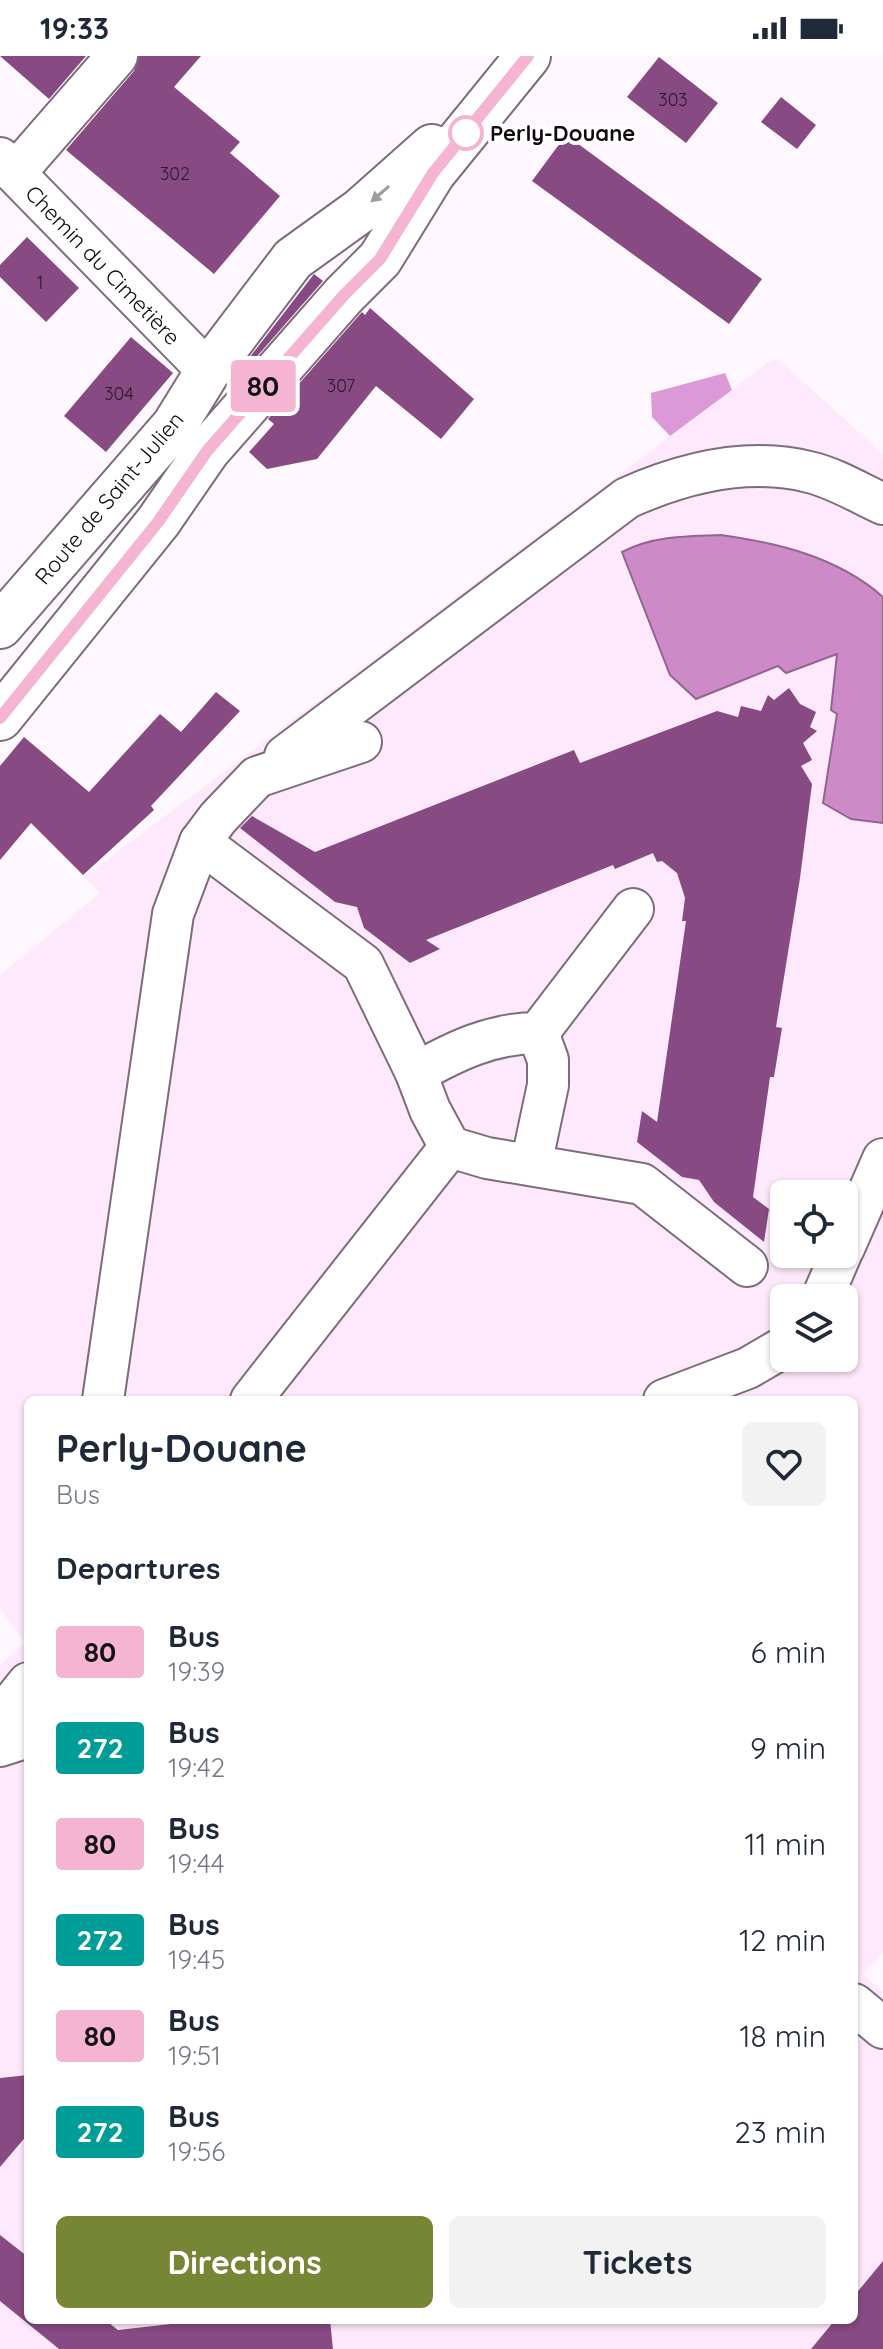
<!DOCTYPE html>
<html lang="en">
<head>
<meta charset="utf-8">
<style>
	:root { --surface:#fff; --page:#f2f2f3; --text:#1f2937; --muted:#747a83; --accent:#768635 }
	body { margin:0; font-family:Quicksand,sans-serif; background:var(--page); color:var(--text); height:100vh; display:flex; flex-direction:column; font-size:30px; white-space:nowrap }
	* { box-sizing:border-box; margin:0 }
	p { font-size:26px; color:var(--muted) }
	.icon { flex:none; width:44px; height:44px; fill:none; stroke:currentColor; stroke-width:2; stroke-linecap:round; stroke-linejoin:round }
	.map { position:relative; flex:1; overflow:hidden }
	.drawer { position:absolute; left:24px; top:1340px; width:834px; height:928px; display:flex; flex-direction:column; background:var(--surface); border-radius:12px; box-shadow:0 2px 6px #0004 }
	.drawer>* { flex:none }
	.badge { padding:0 16px; border-radius:6px; font-size:28px; line-height:52px }
	.buttons { position:absolute; left:770px; top:1124px; display:grid; gap:16px }
	.buttons a { display:grid; place-items:center; width:88px; height:88px; border-radius:12px; background:var(--surface); box-shadow:0 2px 6px #0004; font-size:40px }
	.map>.badge { position:absolute; translate:-50% -50%; box-shadow:0 0 0 4px #fff }
	h2 { padding:0 32px; font-size:30px; line-height:72px }
	.round { display:grid; place-items:center; flex:none; width:84px; height:84px; border-radius:12px; background:var(--page) }
	.summary { display:flex; align-items:center; justify-content:space-between; height:136px; padding:0 32px }
	h1 { font-size:38px; font-weight:800; line-height:60px }
	.button { display:flex; gap:16px; margin-top:auto; padding:16px 32px }
	.button a { flex:1; height:92px; border-radius:12px; background:var(--accent); color:#fff; font-size:32px; font-weight:800; line-height:92px; text-align:center }
	.button a+a { background:var(--page); color:var(--text) }
	ul { padding:0; list-style:none }
	li { display:flex; align-items:center; gap:24px; height:96px; padding:0 32px }
	li div { flex:1 }
	li b { display:block; font-size:30px }
	li em { font-style:normal }
	li .badge { min-width:88px; font-weight:700; text-align:center }
	.status { display:flex; justify-content:space-between; align-items:center; height:56px; padding:0 40px; background:var(--surface); direction:ltr }
	.status svg { height:22px; fill:currentColor }
	.map>svg:first-child { display:block }
	.built { fill:#fee9fc; fill-rule:evenodd }
	.forest { fill:#dc99d7 }
	.water { fill:#cc8bc7; stroke:#936490; stroke-width:2 }
	.building { fill:#874a83 }
	.lines { fill:none; stroke-linecap:round; stroke-linejoin:round }
	.minor-casing { stroke:#7d6c7b; stroke-width:44 }
	.major-casing { stroke:#7d6c7b; stroke-width:48 }
	.minor { stroke:#fff; stroke-width:40 }
	.major { stroke:#fff; stroke-width:44 }
	.oneway { fill:#9f9d9f }
	.line-casing { stroke:#fff; stroke-width:18 }
	.line { stroke:#f5b5d2; stroke-width:12 }
	.stop-dot { fill:#fff; stroke:#f5b5d2; stroke-width:4 }
	.labels { text-anchor:middle; stroke-width:8; stroke-linejoin:round; paint-order:stroke }
	.number-label { font-size:18px; fill:#2d192c }
	.stop-label { font-size:22px; font-weight:bold; fill:#0f090f; stroke:#fff; text-anchor:start }
	.street-label { font-size:22px; fill:#0f090f; stroke:#fff }
</style>
</head>
<body>
<div class="status"><b>19:33</b><svg viewBox="0 0 49 12"><path d="M0 12V9h3v3zM5 12V6h3v6zM10 12V3h3v9zM15 12V0h3v12zM26 1h20v11H26zM47 4h2v5h-2z"/></svg></div>
<div class="map">
<svg width="883" height="2293" viewBox="0 0 883 2293">
	<rect width="100%" height="100%" fill="#fff7fe"/>
	<path class="built" d="M778,303L883,398V1898L862,1918L883,1935V2293H0V1609L25,1587L0,1552V919L100,837L84,821L767,307ZM784,1138H844V1198H784ZM784,1242H844V1302H784ZM28,1344H854V2264H28Z"/>
	<polygon class="forest" points="725,317 732,334 670,380 652,361 651,337"/>
	<path class="water" d="M721,479C778,487 838,501 883,541V767L851,763L823,747L837,658L831,654L837,598L786,617L778,610L696,643L670,619L622,496C652,480 687,480 721,479Z"/>
	<g class="building">
		<polygon points="0,0 86,0 49,43"/>
		<polygon points="139,0 201,0 174,31 240,86 230,97 280,140 214,218 66,94 134,15"/>
		<polygon points="659,1 718,47 686,87 627,41"/>
		<polygon points="781,41 816,69 797,93 761,66"/>
		<polygon points="566,79 762,223 729,268 532,125"/>
		<polygon points="27,181 79,232 46,266 0,221 0,209"/>
		<polygon points="314,218 323,225 231,330 229,328"/>
		<polygon points="370,252 474,343 441,383 376,330 317,403 267,413 249,396 274,368 268,363 362,256 365,259"/>
		<polygon points="131,281 173,317 106,396 64,360"/>
		<polygon points="789,632 800,648 816,656 810,671 817,675 803,687 812,704 801,710 812,728 800,822 776,971 782,972 774,1021 770,1021 753,1141 769,1153 764,1186 714,1146 699,1124 682,1121 637,1086 642,1055 657,1066 686,865 682,865 685,842 677,817 662,805 657,806 653,797 615,813 613,809 426,884 440,893 410,907 364,872 357,851 335,846 240,772 252,760 315,796 574,694 580,707 717,655 738,661 741,650 761,655 768,639 774,644"/>
		<polygon points="216,636 240,655 151,750 154,754 83,819 31,767 0,804 0,710 24,681 89,736 160,658 181,676"/>
		<polygon points="28,2019 28,2078 0,2111 0,2022"/>
		<polygon points="0,2179 28,2201 28,2264 105,2264 118,2274 171,2268 171,2264 330,2264 333,2293 59,2293 0,2245"/>
		<polygon points="883,2205 883,2293 811,2293 835,2264 854,2264 854,2240"/>
	</g>
	<g class="lines">
		<g class="minor-casing">
			<g id="minor">
				<polyline points="0,102 208,315"/>
				<polyline points="15,117 117,0"/>
				<path d="M285,700L627,442C683,417 748,401 809,416C835,422 859,437 883,448"/>
				<polyline points="200,786 363,908 416,1017 430,1054 450,1091 487,1102 642,1128 747,1210"/>
				<path d="M416,1017C455,995 492,977 538,977L633,853"/>
				<polyline points="531,1109 548,1029 548,1004 538,977"/>
				<polyline points="844,1192 883,1103"/>
				<polyline points="822,1242 841,1198"/>
				<polyline points="103,1344 173,858 200,786 218,762 257,721 361,686"/>
				<polyline points="251,1344 450,1091"/>
				<polyline points="664,1344 748,1312 784,1291"/>
				<polyline points="0,1662 28,1627"/>
				<polyline points="0,1690 28,1681"/>
				<polyline points="854,1948 883,1972"/>
			</g>
		</g>
		<g class="major-casing">
			<g id="major">
				<polyline points="0,570 174,370 208,315 293,203 361,154 432,91"/>
				<polyline points="0,662 158,466 207,395 344,239 380,203 433,117 528,0"/>
			</g>
		</g>
		<use href="#minor" class="minor"/>
		<use href="#major" class="major"/>
	</g>
	<defs><path id="oneway-solid" d="M-6-.8H1V-3.2L6.5 0L1 3.2V.8H-6Z" transform="scale(2)"/></defs>
	<use class="oneway" href="#oneway-solid" transform="translate(380 138) rotate(139)"/>
	<g class="lines">
		<g class="line-casing">
			<polyline id="line" points="0,662 158,466 207,395 344,239 380,203 433,117 528,0"/>
		</g>
		<use href="#line" class="line"/>
	</g>
	<circle class="stop-dot" cx="466" cy="77" r="16"/>
	<g class="labels">
		<g class="number-label">
			<text x="673" y="50">303</text>
			<text x="175" y="124">302</text>
			<text x="40" y="233">1</text>
			<text x="341" y="336">307</text>
			<text x="119" y="344">304</text>
		</g>
		<g class="stop-label">
			<text x="490" y="85">Perly-Douane</text>
		</g>
		<g class="street-label">
			<text transform="translate(103 209) rotate(46)" y="8">Chemin du Cimetière</text>
			<text transform="translate(109 442) rotate(-50)" y="8">Route de Saint-Julien</text>
		</g>
	</g>
</svg>
<div class="buttons">
<a><svg class="icon" aria-label="locate" viewBox="0 0 24 24"><circle cx="12" cy="12" r="6"/><path d="M12 2v4M12 18v4M2 12h4M18 12h4"/></svg></a>
<a><svg class="icon" aria-label="layers" viewBox="0 0 24 24"><path d="M12 4l9 5-9 5-9-5zM3 14l9 5 9-5"/></svg></a>
</div>
<b class="badge" style="left:263px;top:330px;background:#f5b5d2;color:#111">80</b>
<section class="drawer">
<div class="summary"><div><h1>Perly-Douane</h1><p>Bus</p></div><a class="round"><svg class="icon" aria-label="heart" viewBox="0 0 24 24"><path d="M12 20l-8-8c-3-5 5-10 8-4 3-6 11-1 8 4z"/></svg></a></div>
<h2>Departures</h2>
<ul>
<li><span class="badge" style="background:#f5b5d2;color:#111">80</span><div><b>Bus</b><p>19:39</p></div><em>6 min</em></li>
<li><span class="badge" style="background:#009c98;color:#fff">272</span><div><b>Bus</b><p>19:42</p></div><em>9 min</em></li>
<li><span class="badge" style="background:#f5b5d2;color:#111">80</span><div><b>Bus</b><p>19:44</p></div><em>11 min</em></li>
<li><span class="badge" style="background:#009c98;color:#fff">272</span><div><b>Bus</b><p>19:45</p></div><em>12 min</em></li>
<li><span class="badge" style="background:#f5b5d2;color:#111">80</span><div><b>Bus</b><p>19:51</p></div><em>18 min</em></li>
<li><span class="badge" style="background:#009c98;color:#fff">272</span><div><b>Bus</b><p>19:56</p></div><em>23 min</em></li>
</ul>
<div class="button"><a>Directions</a><a>Tickets</a></div>
</section>
</div>
</body>
</html>
